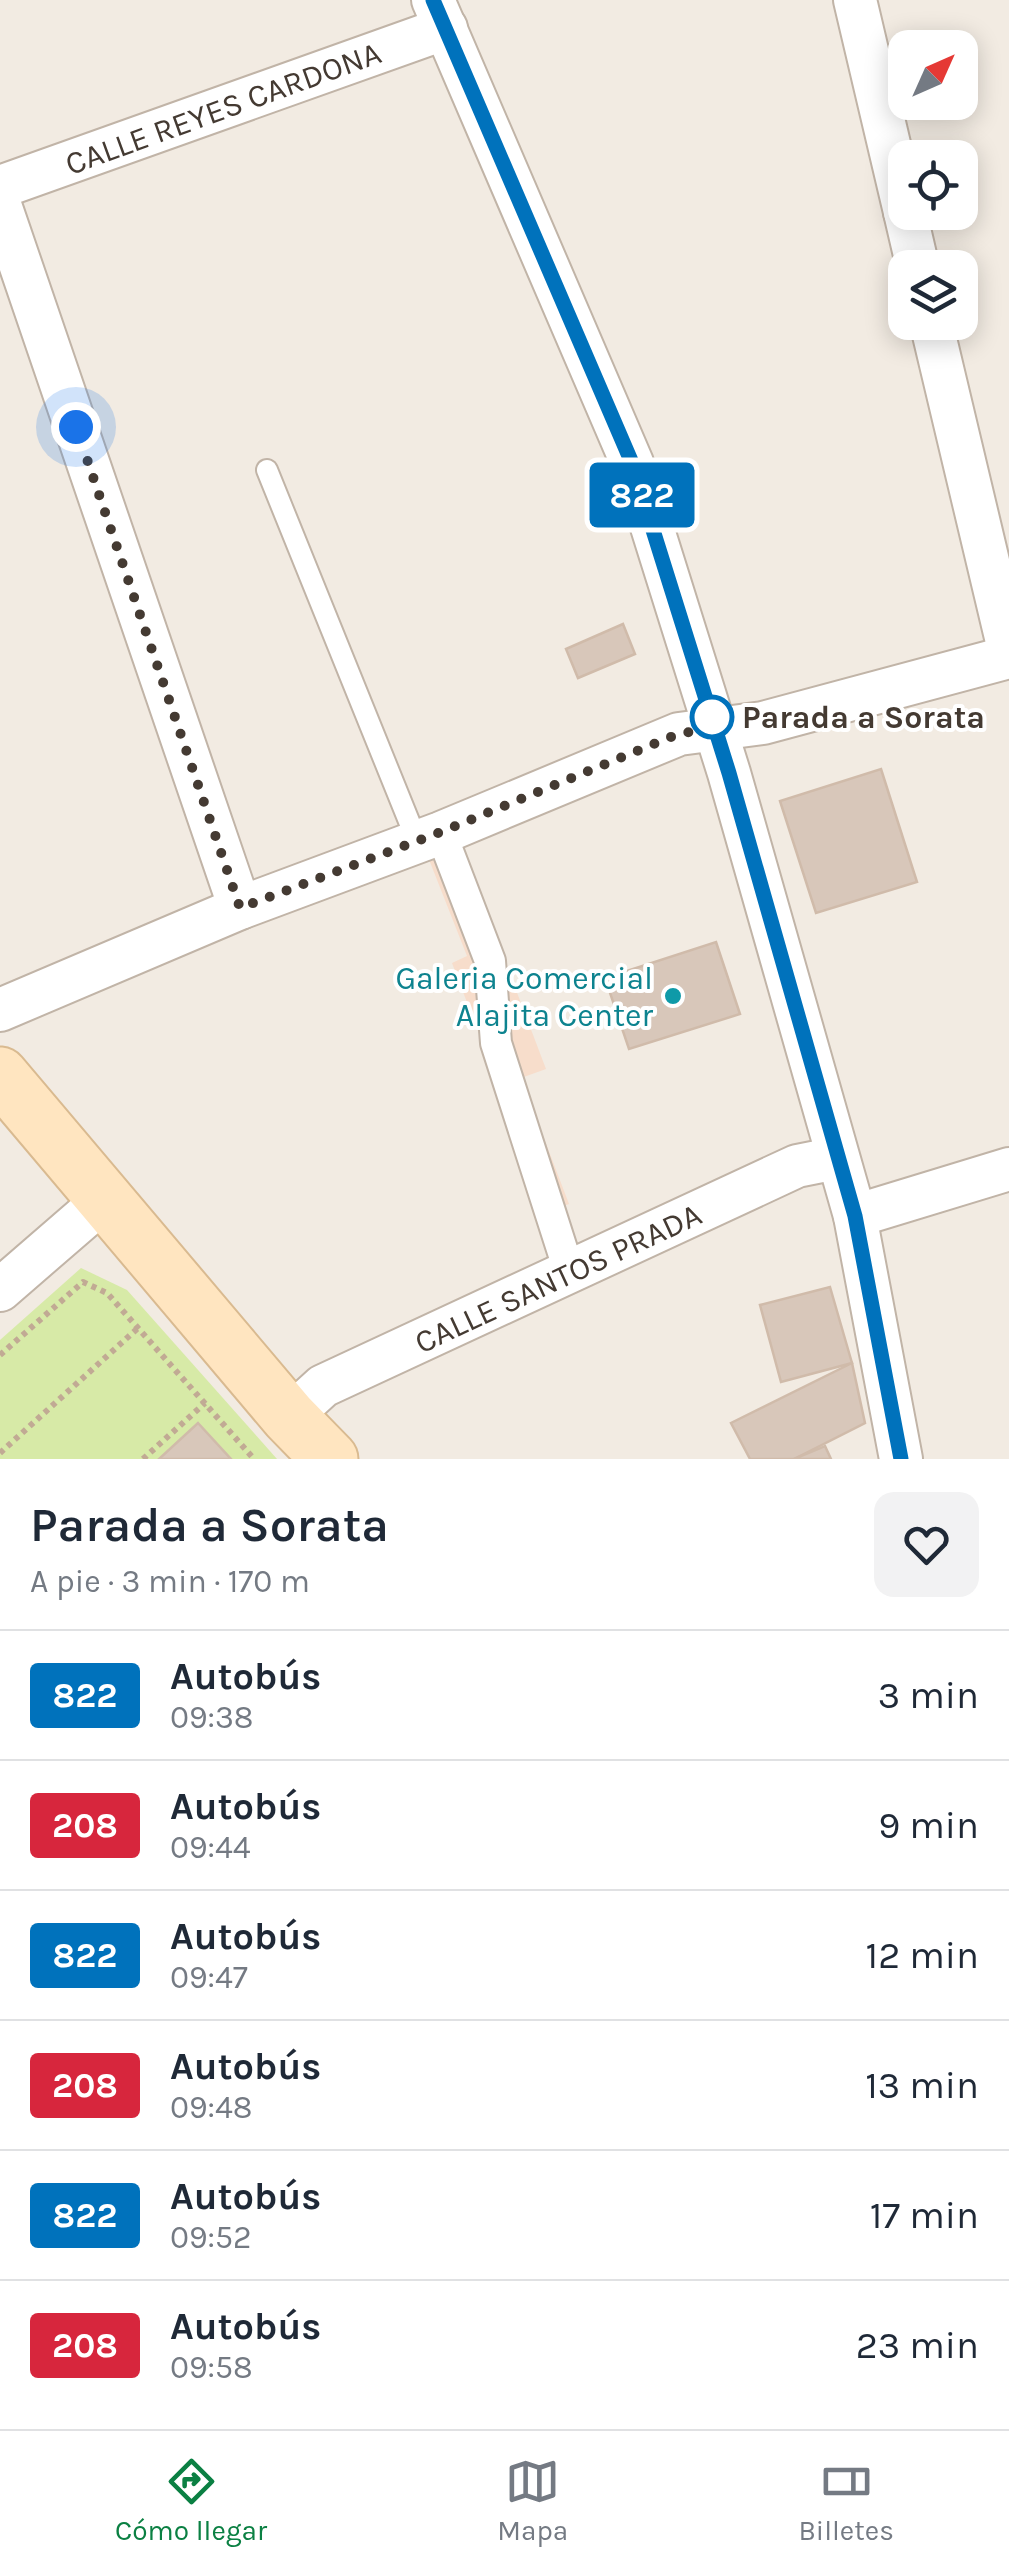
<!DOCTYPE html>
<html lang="es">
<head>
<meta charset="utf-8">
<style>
	:root { --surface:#fff; --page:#f2f2f3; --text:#1f2937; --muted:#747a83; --line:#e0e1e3; --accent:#0b8043 }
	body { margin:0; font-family:Karla,sans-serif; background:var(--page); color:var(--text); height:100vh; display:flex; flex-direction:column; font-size:38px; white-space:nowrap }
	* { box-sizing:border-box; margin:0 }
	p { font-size:32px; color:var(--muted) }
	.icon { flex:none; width:55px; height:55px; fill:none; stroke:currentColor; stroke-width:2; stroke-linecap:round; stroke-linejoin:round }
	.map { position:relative; height:1459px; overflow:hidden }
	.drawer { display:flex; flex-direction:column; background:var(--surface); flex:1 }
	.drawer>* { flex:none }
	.badge { padding:0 20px; border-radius:8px; font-size:35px; line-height:65px }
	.needle { width:65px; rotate:45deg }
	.buttons { position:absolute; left:888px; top:30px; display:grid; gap:20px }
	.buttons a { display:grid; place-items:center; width:90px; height:90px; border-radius:20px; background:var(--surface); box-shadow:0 5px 25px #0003; font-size:50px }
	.you { position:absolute; width:50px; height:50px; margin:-25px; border:8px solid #fff; border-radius:50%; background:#1a73e8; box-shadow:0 0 0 15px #1a73e833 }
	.map>.badge { position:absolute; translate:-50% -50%; box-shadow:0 0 0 5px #fff }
	.round { display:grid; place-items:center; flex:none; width:105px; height:105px; border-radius:20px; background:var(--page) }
	.overview { display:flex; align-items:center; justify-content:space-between; height:170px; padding:0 30px }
	h1 { font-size:48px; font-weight:600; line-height:75px }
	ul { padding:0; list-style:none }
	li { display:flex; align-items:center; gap:30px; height:130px; padding:0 30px; border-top:2px solid var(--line) }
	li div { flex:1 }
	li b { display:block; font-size:38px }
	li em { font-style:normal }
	li .badge { min-width:110px; font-weight:700; text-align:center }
	.tab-bar { display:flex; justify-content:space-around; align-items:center; height:140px; border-top:2px solid var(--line); background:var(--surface); font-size:28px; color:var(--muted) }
	.tab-bar a { display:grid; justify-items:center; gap:5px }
	.tab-bar .selected { color:var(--accent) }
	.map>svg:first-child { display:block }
	.commercial { fill:#f7ddcb }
	.green { fill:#d7eaa7 }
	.building { fill:#d8c7ba; stroke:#d0bbaa; stroke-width:2.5 }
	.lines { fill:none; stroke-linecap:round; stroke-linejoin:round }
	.service-casing { stroke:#c1b4a7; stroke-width:24 }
	.pedestrian-casing { stroke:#c1b4a7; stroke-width:34 }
	.minor-casing { stroke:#c1b4a7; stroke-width:46 }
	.secondary-casing { stroke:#d9ba90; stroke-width:59 }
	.path { stroke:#c1aa94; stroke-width:6; stroke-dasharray:5 5; stroke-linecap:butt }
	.service { stroke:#fff; stroke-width:20 }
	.pedestrian { stroke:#fff; stroke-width:30 }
	.minor { stroke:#fff; stroke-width:42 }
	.secondary { stroke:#ffe5c0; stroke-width:55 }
	.line-casing { stroke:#fff; stroke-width:22 }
	.line { stroke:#0072bc; stroke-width:15 }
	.walk { stroke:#443a32; stroke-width:10; stroke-dasharray:0 18 }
	.stop-dot { fill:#fff; stroke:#0072bc; stroke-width:5 }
	.culture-dot { fill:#0f9aa8; stroke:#fff; stroke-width:4 }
	.labels { text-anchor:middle; stroke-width:8; stroke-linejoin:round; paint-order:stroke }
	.street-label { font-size:32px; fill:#443a32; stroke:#fff }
	.stop-label { font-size:32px; font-weight:bold; fill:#443a32; stroke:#fff; text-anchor:start }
	.culture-label { font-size:32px; fill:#0d838f; stroke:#fff; text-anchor:end }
</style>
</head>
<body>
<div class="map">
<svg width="1009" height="1459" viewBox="0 0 1009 1459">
	<rect width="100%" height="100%" fill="#f2ebe2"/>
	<polygon class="commercial" points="461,845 546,1069 521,1078 569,1204 547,1212 452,963 467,956 428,857"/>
	<polygon class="green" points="81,1268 127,1290 277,1459 0,1459 0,1340"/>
	<g class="building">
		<polygon points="623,624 635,654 578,678 566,649"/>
		<polygon points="881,769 917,882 816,913 780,801"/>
		<polygon points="716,942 740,1014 629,1049 605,978"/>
		<polygon points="830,1287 852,1363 781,1382 760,1305"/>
		<polygon points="852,1363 865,1423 794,1459 750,1459 731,1423"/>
		<polygon points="198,1423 231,1459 159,1459"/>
		<polygon points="825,1446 831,1459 794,1459"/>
	</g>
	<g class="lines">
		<g class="service-casing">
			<polyline id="service" points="267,470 417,841"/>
		</g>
		<g class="pedestrian-casing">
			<polyline id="pedestrian" points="441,833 490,961 496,1043 570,1274"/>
		</g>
		<g class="minor-casing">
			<g id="minor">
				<polyline points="433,0 632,463 729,773 855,1216 901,1459"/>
				<polyline points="855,0 905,212"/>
				<polyline points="0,187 446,28"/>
				<polyline points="0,205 240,908"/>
				<polyline points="905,212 918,268"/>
				<polyline points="931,322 1009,650"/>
				<polyline points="0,1010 240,908 441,833 679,734 763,723 1009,657"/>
				<polyline points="855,1216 1009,1169"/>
				<polyline points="0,1290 104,1200"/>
				<polyline points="289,1417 323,1386 797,1166 837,1158"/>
			</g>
		</g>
		<g class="secondary-casing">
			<polyline id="secondary" points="0,1075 289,1417 330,1459"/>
		</g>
		<g class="path">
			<polyline points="0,1355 83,1282 107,1293 254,1459"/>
			<polyline points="0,1453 138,1328"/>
			<polyline points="143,1459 205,1403"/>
		</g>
		<use href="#service" class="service"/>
		<use href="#pedestrian" class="pedestrian"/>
		<use href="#minor" class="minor"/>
		<use href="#secondary" class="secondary"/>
	</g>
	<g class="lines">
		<g class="line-casing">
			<polyline id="line" points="433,0 632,463 729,773 855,1216 901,1459"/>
		</g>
		<use href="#line" class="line"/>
		<polyline class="walk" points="76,427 240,908 441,832 678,734 715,728 712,717"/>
	</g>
	<circle class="stop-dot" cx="712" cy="717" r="20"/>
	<circle class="culture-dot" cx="673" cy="996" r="10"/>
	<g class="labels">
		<g class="street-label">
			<text transform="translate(223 108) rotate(-20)" y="11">CALLE REYES CARDONA</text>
			<text transform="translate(558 1278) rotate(-25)" y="11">CALLE SANTOS PRADA</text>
		</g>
		<g class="stop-label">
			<text x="742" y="728">Parada a Sorata</text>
		</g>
		<g class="culture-label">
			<text x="653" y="989">Galeria Comercial<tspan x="653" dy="37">Alajita Center</tspan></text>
		</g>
	</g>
</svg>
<div class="buttons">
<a><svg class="needle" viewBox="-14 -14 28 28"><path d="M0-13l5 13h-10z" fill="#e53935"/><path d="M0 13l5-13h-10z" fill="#747a83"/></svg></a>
<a><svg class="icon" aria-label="locate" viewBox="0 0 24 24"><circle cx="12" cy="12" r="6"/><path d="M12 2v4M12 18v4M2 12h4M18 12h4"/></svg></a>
<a><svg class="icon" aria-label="layers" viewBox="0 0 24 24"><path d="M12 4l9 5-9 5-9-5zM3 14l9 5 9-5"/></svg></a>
</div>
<div class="you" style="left:76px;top:427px"></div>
<b class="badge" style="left:642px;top:495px;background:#0072bc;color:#fff">822</b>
</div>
<section class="drawer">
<div class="overview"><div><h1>Parada a Sorata</h1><p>A pie · 3 min · 170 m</p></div><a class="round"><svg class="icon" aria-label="heart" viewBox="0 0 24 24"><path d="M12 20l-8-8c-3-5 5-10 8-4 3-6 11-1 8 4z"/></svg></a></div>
<ul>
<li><span class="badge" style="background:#0072bc;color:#fff">822</span><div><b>Autobús</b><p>09:38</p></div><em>3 min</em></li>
<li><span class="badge" style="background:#d7263d;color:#fff">208</span><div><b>Autobús</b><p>09:44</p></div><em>9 min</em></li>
<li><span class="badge" style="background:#0072bc;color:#fff">822</span><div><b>Autobús</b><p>09:47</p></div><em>12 min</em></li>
<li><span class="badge" style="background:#d7263d;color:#fff">208</span><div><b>Autobús</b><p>09:48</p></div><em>13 min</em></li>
<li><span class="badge" style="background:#0072bc;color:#fff">822</span><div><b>Autobús</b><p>09:52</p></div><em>17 min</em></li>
<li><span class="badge" style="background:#d7263d;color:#fff">208</span><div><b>Autobús</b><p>09:58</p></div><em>23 min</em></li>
</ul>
</section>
<nav class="tab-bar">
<a class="selected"><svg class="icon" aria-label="directions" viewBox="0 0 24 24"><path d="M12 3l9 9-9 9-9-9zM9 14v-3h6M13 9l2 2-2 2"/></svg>Cómo llegar</a>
<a><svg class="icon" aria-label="map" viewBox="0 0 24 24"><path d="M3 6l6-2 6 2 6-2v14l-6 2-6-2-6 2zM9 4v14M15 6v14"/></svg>Mapa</a>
<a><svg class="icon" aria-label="tickets" viewBox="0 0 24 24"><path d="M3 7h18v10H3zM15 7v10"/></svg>Billetes</a>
</nav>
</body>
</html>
